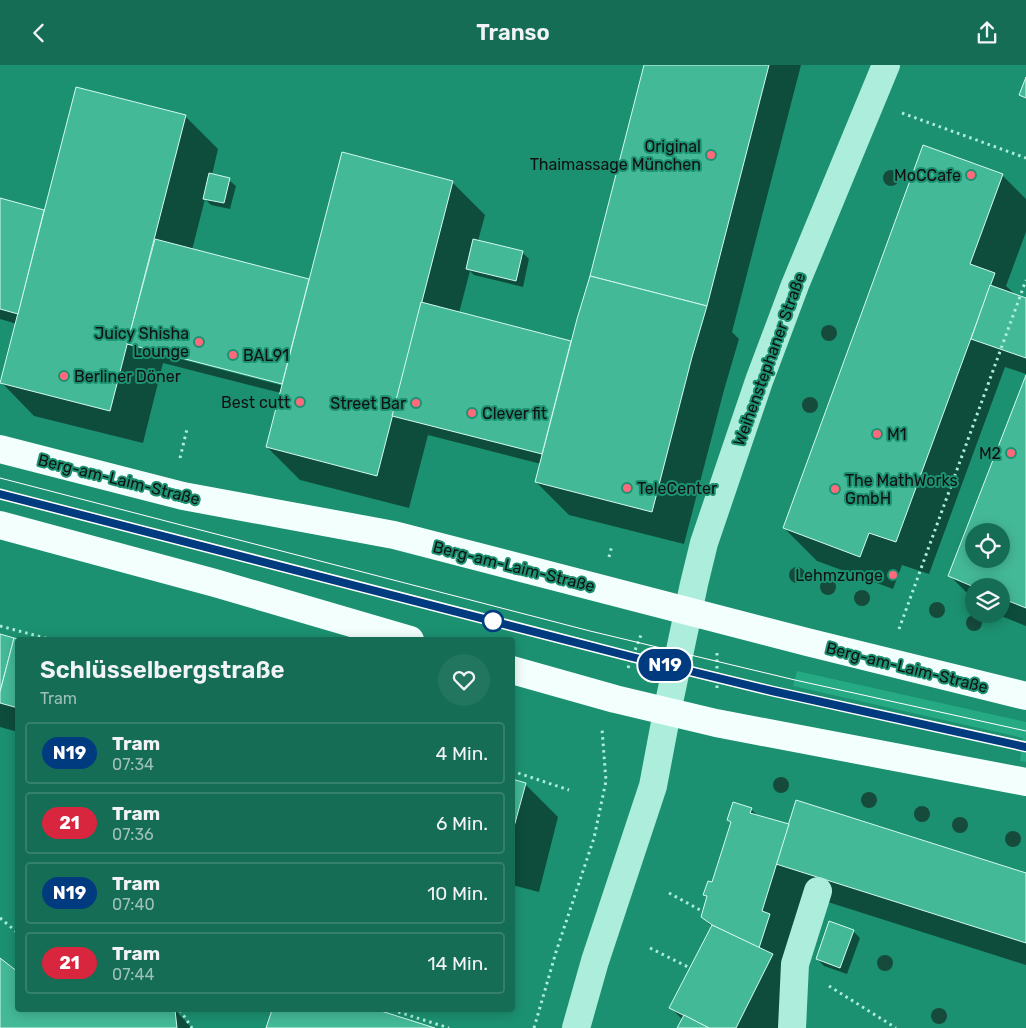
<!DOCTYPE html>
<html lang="de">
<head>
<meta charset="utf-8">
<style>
	:root { --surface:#156d55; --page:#22755f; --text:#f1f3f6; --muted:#9dc0b9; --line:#34806c }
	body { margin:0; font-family:Rubik,sans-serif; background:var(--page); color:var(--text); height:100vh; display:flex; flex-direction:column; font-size:19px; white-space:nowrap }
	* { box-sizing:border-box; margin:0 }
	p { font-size:16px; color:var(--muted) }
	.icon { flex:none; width:28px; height:28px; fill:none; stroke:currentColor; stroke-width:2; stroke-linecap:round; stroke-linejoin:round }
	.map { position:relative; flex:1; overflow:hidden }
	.panel { position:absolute; left:15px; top:572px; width:500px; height:375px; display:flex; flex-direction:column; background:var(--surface); border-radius:5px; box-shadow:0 2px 12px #0003 }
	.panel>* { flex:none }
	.badge { padding:0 10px; border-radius:16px; font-size:18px; line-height:32px }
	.tools { position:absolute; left:965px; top:458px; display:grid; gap:10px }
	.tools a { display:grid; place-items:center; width:45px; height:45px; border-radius:50%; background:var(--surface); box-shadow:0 2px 12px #0003; font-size:25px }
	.map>.badge { position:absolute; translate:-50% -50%; box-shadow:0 0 0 2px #fff }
	.round { display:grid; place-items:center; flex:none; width:52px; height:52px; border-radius:26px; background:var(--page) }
	.overview { display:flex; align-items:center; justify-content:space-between; height:85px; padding:0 25px }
	h1 { font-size:24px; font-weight:600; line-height:38px }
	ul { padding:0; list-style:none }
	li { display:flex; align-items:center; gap:15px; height:62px; margin:0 10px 8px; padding:0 15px; border:2px solid var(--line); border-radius:5px }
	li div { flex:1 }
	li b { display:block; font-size:19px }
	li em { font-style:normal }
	li .badge { min-width:55px; font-weight:700; text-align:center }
	header { display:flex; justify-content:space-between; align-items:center; height:65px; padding:0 25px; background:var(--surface); font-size:22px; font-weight:600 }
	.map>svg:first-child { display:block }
	.green { fill:#25aa84 }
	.shadow { fill:#0007; fill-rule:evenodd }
	.building { fill:#44b998; stroke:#d2faef; fill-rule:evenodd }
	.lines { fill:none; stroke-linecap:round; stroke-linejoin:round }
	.path { stroke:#aceedb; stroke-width:3; stroke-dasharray:2.5 4; stroke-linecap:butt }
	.minor { stroke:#aceedb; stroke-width:28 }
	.major { stroke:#f3fffc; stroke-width:28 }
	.tram { stroke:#fff; stroke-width:1 }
	.tree { fill:#164b3c }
	.line-casing { stroke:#fff; stroke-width:11 }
	.line { stroke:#003b80; stroke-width:8 }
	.poi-dot { fill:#fe6a7c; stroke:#1c9171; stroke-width:2 }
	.stop-dot { fill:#fff; stroke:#003b80; stroke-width:2.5 }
	.labels { text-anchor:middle; stroke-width:4; stroke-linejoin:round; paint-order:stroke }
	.poi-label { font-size:16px; fill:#111; stroke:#1c9171; text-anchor:end }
	.street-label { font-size:16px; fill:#111; stroke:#1c9171 }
</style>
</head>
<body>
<header><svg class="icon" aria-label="back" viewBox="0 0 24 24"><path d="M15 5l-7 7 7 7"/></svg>Transo<svg class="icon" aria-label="share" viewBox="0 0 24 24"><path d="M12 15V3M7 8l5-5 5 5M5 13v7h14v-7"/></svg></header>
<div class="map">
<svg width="1026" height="963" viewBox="0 0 1026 963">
	<rect width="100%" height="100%" fill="#1c9171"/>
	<polygon class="green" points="797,606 1026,657 1026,697 1020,696 1023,673 793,621"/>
	<g class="shadow">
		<path d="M645,0H801L732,267L739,274L724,325L684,479L569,450L536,417L541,399L428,370L409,443L300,415L267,382L281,328L163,298L143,378L34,351L2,318L17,259L0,254V135L45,148L186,52L218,84L212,110L229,115L236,121L230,144L211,140L205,134L192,185L310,215L452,117L485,150L478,176L522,187L529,194L523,222L474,210L470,206L459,248L572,277L591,212ZM165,288L288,319V322L165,290Z"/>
		<polygon points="1002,110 1026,134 1026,167 1006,221 1017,231 1026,234 1026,309 1005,302 929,509 902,500 893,524 817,496 784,463"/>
		<path d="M1026,313V561L996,549H1001V521H974V535L950,511ZM974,466H1001V494H974Z"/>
		<polygon points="0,571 18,575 18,667 0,662"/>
		<polygon points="512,715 525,719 558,752 539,827 512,820"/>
		<polygon points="751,744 758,751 790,761 1026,809 1026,900 809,831 784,963 679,963 683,955 671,943 712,862 702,852 708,832 705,829 712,818 732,758 728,755"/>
		<polygon points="853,866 860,873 847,909 824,901 817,894"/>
		<polygon points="0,895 18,945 175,945 192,963 0,963"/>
	</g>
	<g class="building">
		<polygon points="644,0 769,0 707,241 590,211"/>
		<polygon points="1026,12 1026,33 1019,30"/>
		<polygon points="76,22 186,50 110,346 0,318"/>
		<polygon points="923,80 1003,109 970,199 995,208 896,477 869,468 860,492 783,463"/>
		<polygon points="342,87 453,116 377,411 266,382"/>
		<polygon points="209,108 230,113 224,138 203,134"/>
		<polygon points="0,133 44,145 18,249 0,244"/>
		<polygon points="155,174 309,214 282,319 127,279"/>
		<polygon points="473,174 523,186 516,216 466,204"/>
		<polygon points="590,211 707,241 692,292 652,447 535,417 577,254"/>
		<polygon points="990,220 1026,233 1026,293 971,274"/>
		<polygon points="421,237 571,276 542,389 392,351"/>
		<path d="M1026,310V543L1001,533V521L974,522L948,511ZM974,466H1001V494H974Z"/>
		<polygon points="0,569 14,573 0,627"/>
		<polygon points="14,573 23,575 18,575 18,643 0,638 0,627"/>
		<polygon points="512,714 526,718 512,769"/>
		<polygon points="796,735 1026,808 1026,878 776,799"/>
		<polygon points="733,737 752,743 750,748 789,759 762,846 770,849 759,883 712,860 701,852 707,831 703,830 708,816 712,817 731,757 727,755"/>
		<polygon points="829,856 854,865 840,903 816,894"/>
		<polygon points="712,860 773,889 736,963 709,963 669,943"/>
		<polygon points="0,893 18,907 18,945 175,945 177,963 0,963"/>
		<polygon points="272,945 378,945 435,963 266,963"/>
		<polygon points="684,950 709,963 677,963"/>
	</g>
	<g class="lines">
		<g class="path">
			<polyline points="902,48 1026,93"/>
			<polyline points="180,393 187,364"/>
			<polyline points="609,492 612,480"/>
			<polyline points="0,561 53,575"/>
			<polyline points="899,564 1026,215"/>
			<polyline points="628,603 641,570"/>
			<polyline points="717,623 717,587"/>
			<polyline points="512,706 569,725"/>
			<polyline points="669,828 702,846"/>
			<polyline points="0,853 18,868"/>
			<polyline points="650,883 690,903"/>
			<polyline points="829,921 896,963"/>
			<polyline points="180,945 192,963"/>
			<polyline points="392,945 449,963"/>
			<polyline points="534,963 556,887 594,773 606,716 602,664"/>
		</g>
		<g class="minor">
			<polyline points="576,963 595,896 653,721 667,647 694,519 704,478 759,316 795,220 886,0"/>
			<polyline points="792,963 795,899 818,826"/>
		</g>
		<g class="major">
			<polyline points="0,384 183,431 394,470 807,577 1026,631"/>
			<polyline points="0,460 215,518 410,575"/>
			<polyline points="512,605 615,634 716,658 1026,717"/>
		</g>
		<g class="tram">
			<polyline points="0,413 590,566 795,615 1026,666"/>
			<polyline points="0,429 632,592 772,626 1026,682"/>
		</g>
	</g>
	<g class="tree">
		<circle cx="891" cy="113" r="8"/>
		<circle cx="829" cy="268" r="8"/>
		<circle cx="810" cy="340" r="8"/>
		<circle cx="797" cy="510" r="8"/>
		<circle cx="828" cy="522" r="8"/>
		<circle cx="862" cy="533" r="8"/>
		<circle cx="937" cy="545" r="8"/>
		<circle cx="974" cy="558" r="8"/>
		<circle cx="781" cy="720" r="8"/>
		<circle cx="869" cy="735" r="8"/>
		<circle cx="922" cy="749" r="8"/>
		<circle cx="960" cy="760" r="8"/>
		<circle cx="1013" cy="774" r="8"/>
		<circle cx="885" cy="898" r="8"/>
		<circle cx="939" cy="951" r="8"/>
	</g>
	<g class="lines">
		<g class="line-casing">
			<polyline id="line" points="0,429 632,592 772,626 1026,682"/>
		</g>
		<use href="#line" class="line"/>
	</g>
	<g class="poi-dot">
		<circle cx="711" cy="90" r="5"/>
		<circle cx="971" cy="110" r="5"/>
		<circle cx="199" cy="277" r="5"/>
		<circle cx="233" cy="290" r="5"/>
		<circle cx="64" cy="311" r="5"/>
		<circle cx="300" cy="337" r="5"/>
		<circle cx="416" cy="338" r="5"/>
		<circle cx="472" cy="348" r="5"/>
		<circle cx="877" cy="369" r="5"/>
		<circle cx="1011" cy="388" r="5"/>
		<circle cx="627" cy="423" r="5"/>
		<circle cx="835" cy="424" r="5"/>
		<circle cx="893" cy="510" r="5"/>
	</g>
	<circle class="stop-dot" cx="493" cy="556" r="10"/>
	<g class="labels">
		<g class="poi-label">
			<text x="701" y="87">Original<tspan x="701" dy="18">Thaimassage München</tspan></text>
			<text x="961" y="116">MoCCafe</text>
			<text x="189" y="274">Juicy Shisha<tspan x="189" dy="18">Lounge</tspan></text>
			<text x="243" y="296" text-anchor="start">BAL91</text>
			<text x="74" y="317" text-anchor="start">Berliner Döner</text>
			<text x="290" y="343">Best cutt</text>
			<text x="406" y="344">Street Bar</text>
			<text x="482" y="354" text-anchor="start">Clever fit</text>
			<text x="887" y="375" text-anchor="start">M1</text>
			<text x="1001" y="394">M2</text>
			<text x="845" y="421" text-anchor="start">The MathWorks<tspan x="845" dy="18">GmbH</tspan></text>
			<text x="637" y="429" text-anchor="start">TeleCenter</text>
			<text x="883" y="516">Lehmzunge</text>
		</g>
		<g class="street-label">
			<text transform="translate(769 294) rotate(-70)" y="6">Weihenstephaner Straße</text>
			<text transform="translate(119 414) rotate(14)" y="6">Berg-am-Laim-Straße</text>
			<text transform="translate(514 501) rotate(14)" y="6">Berg-am-Laim-Straße</text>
			<text transform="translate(907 602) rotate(14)" y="6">Berg-am-Laim-Straße</text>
		</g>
	</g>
</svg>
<div class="tools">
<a><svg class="icon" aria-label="locate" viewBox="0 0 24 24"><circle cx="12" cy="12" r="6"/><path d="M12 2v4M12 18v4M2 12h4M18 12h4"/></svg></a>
<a><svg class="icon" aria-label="layers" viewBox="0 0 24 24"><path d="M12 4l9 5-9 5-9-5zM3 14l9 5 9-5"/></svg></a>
</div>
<b class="badge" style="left:665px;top:600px;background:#003b80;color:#fff">N19</b>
<section class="panel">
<div class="overview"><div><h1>Schlüsselbergstraße</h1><p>Tram</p></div><a class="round"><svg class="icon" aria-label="heart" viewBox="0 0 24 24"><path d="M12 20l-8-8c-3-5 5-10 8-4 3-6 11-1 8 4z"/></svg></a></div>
<ul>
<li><span class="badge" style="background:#003b80;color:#fff">N19</span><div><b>Tram</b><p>07:34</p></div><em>4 Min.</em></li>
<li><span class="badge" style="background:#d7263d;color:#fff">21</span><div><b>Tram</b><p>07:36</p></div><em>6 Min.</em></li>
<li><span class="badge" style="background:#003b80;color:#fff">N19</span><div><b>Tram</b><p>07:40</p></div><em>10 Min.</em></li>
<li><span class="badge" style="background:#d7263d;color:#fff">21</span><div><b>Tram</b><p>07:44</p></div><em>14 Min.</em></li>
</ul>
</section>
</div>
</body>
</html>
